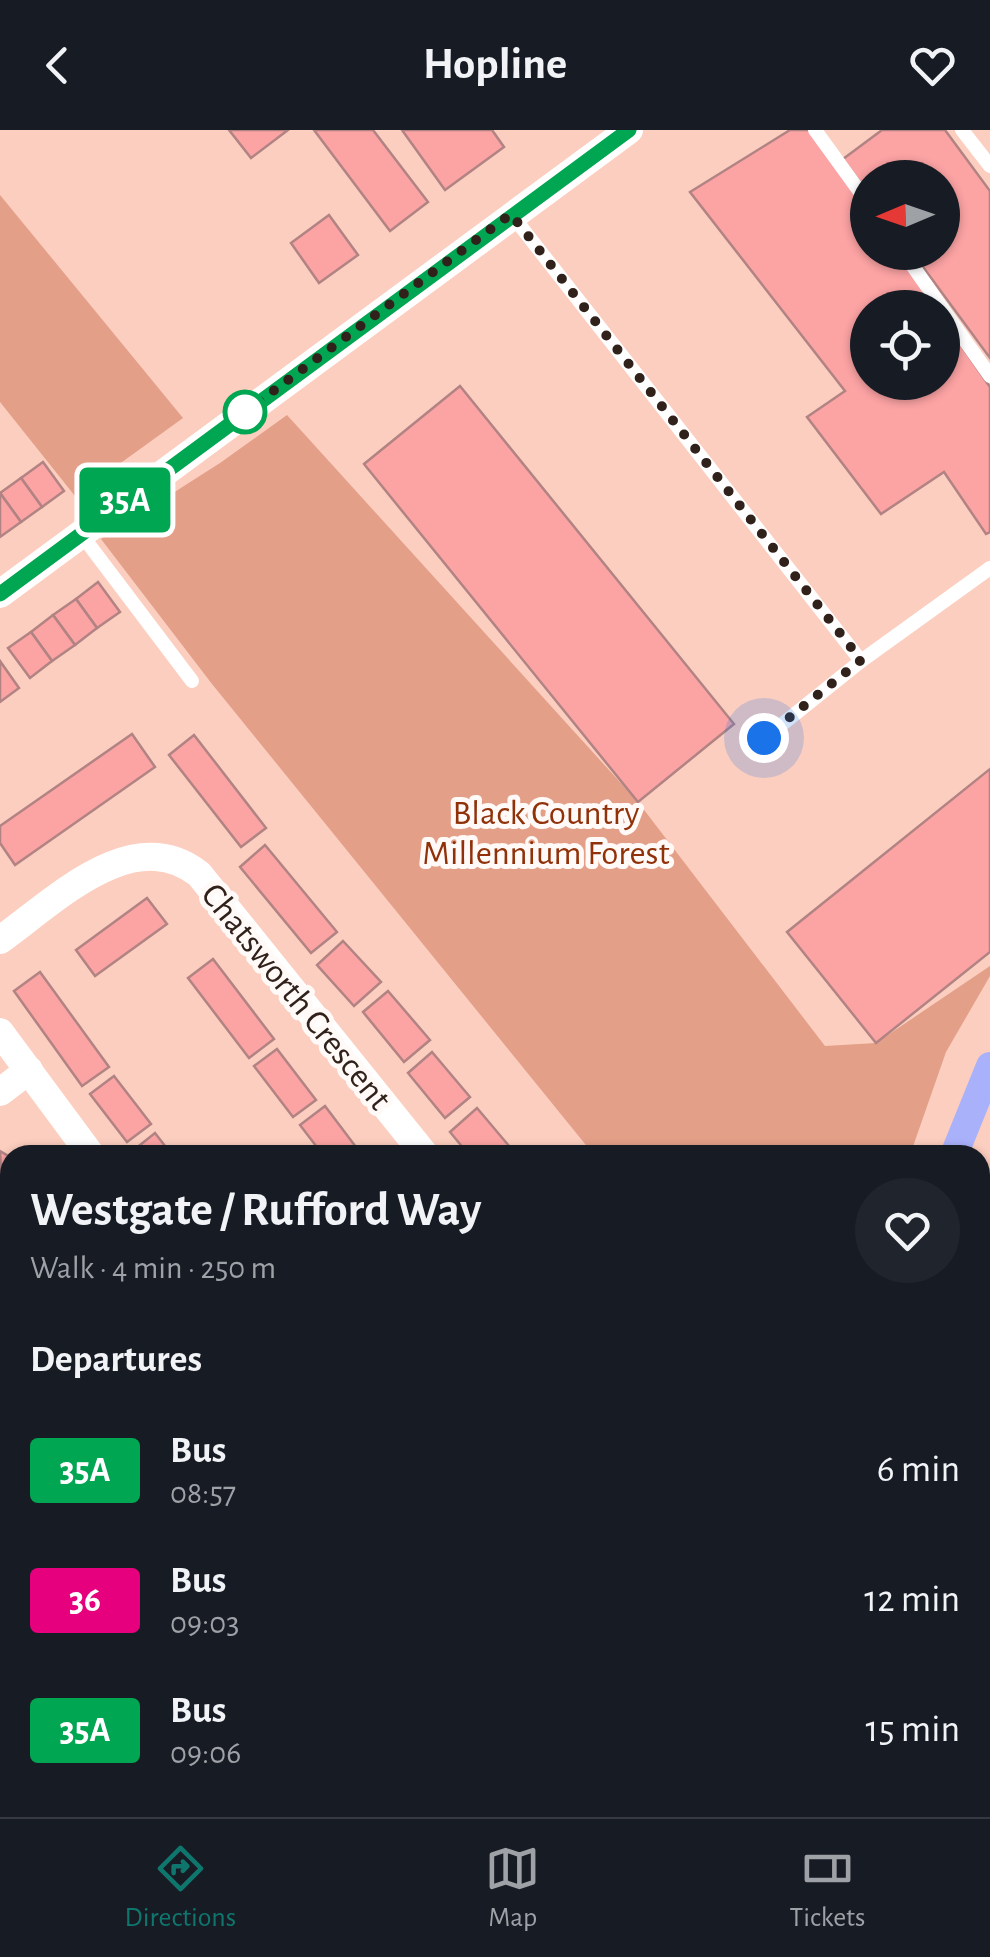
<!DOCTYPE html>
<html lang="en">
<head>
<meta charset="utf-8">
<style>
	:root { --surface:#171b24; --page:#20242c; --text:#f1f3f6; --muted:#9ea1a6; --line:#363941; --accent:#0f766e }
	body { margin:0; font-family:"Alegreya Sans",sans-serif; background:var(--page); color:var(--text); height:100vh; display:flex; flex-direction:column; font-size:38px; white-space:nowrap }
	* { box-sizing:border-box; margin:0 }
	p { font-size:32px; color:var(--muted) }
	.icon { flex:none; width:55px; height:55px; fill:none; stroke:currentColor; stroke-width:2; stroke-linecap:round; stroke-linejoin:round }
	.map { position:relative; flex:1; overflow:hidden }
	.side { position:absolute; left:0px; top:1015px; width:990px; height:672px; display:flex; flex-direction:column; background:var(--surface); border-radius:30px 30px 0 0; box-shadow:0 2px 8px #0004 }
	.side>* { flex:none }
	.badge { padding:0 20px; border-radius:8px; font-size:35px; line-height:65px }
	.needle { width:65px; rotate:268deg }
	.tools { position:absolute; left:850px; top:30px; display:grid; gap:20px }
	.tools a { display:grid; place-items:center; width:110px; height:110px; border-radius:50%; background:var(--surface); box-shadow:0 2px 8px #0004; font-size:50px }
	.you { position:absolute; width:50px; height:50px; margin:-25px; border:8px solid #fff; border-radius:50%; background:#1a73e8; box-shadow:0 0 0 15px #1a73e833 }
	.map>.badge { position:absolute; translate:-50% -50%; box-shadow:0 0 0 5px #fff }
	h2 { padding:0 30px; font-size:38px; line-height:90px }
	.round { display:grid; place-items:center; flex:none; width:105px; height:105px; border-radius:52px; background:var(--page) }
	.summary { display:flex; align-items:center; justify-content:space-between; height:170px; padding:0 30px }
	h1 { font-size:48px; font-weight:700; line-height:75px }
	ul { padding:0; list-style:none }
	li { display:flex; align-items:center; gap:30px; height:130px; padding:0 30px }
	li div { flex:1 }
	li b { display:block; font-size:38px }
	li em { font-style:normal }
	li .badge { min-width:110px; font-weight:700; text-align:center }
	header { display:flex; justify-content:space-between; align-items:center; height:130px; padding:0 30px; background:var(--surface); font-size:45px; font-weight:700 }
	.tab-bar { display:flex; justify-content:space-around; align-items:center; height:140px; border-top:2px solid var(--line); background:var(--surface); font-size:28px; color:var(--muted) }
	.tab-bar a { display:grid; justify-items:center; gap:5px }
	.tab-bar .active { color:var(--accent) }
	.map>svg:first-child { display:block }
	.green { fill:#e39f88 }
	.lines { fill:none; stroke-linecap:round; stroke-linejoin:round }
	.canal { stroke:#aab1fb; stroke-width:28 }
	.building { fill:#fca3a4; stroke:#b18383; stroke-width:2.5 }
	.service { stroke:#fff; stroke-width:14 }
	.minor { stroke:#fff; stroke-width:28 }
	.line-casing { stroke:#fff; stroke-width:22 }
	.line { stroke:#00a651; stroke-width:15 }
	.walk { stroke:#31211b; stroke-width:10; stroke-dasharray:0 18 }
	.stop-dot { fill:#fff; stroke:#00a651; stroke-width:5 }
	.labels { text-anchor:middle; stroke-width:10; stroke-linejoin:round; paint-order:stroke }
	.park-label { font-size:35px; fill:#903109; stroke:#fffaf8 }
	.street-label { font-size:35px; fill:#31211b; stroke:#fffaf8 }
</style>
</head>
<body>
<header><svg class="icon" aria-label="back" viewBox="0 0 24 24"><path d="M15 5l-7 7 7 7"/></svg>Hopline<svg class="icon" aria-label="heart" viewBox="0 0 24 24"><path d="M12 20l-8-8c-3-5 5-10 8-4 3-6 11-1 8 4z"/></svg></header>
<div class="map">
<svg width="990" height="1687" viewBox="0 0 990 1687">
	<rect width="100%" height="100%" fill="#fccebf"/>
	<g class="green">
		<polygon points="0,65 183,288 75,366 0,272"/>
		<polygon points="287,285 638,672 825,916 876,913 990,836 990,846 946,922 910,1025 594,1025 212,554 101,409 220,333"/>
		<polygon points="980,1390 990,1395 990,1687 729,1687 732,1678 980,1678"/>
	</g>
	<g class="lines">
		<g class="canal">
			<polyline points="954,1025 990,936"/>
			<polyline points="701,1687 705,1678"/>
		</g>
	</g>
	<g class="building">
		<polygon points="229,0 288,0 251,28"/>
		<polygon points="314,0 373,0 428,72 390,101"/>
		<polygon points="402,0 492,0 504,17 445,60"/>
		<polygon points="790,0 812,0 868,80 868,122 897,122 935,178 868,178 868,252 942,252 942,188 990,257 990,402 986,404 944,342 881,384 807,287 845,261 690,62"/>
		<polygon points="882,0 945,0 990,61 990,228 912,122 942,122 942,48 868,48 868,63 843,29"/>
		<polygon points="329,85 358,125 319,153 291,113"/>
		<polygon points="460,256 734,594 638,672 364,334"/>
		<polygon points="43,332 64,361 42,377 21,348"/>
		<polygon points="21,348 42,377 21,392 0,363"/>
		<polygon points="0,363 21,392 0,407"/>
		<polygon points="98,452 120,482 97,498 76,469"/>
		<polygon points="76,469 97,498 75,515 53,485"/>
		<polygon points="53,485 75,515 52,531 31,502"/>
		<polygon points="31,502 52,531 30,548 8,518"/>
		<polygon points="0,531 19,558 0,572"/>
		<polygon points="132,604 155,637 15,735 0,713 0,696"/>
		<polygon points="194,605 266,698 241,717 169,625"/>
		<polygon points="990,639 990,822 876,913 787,802"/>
		<polygon points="265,715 337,802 311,823 240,737"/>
		<polygon points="147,768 167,794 95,846 76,820"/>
		<polygon points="343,811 381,852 354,876 317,835"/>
		<polygon points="213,829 274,909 249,928 188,848"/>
		<polygon points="40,842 109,937 82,956 14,861"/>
		<polygon points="388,861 430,910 404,932 363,882"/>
		<polygon points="277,919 316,970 293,987 254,936"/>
		<polygon points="432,922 470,967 445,988 408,943"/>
		<polygon points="114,946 151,994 127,1012 90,964"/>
		<polygon points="325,976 362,1025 323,1025 300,995"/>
		<polygon points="477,978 515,1023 512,1025 469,1025 450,1002"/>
		<polygon points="155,1003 172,1025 139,1025 135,1019"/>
		<polygon points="0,1021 10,1027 10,1062 3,1074"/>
		<polygon points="2,1220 10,1225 10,1260 0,1255"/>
		<polygon points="0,1340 10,1345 10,1365 2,1379"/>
		<polygon points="175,1678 214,1678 208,1687 177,1687 171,1683"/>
		<polygon points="543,1678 617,1678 638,1683 637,1687 577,1687"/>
	</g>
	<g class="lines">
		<g class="service">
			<polyline points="815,0 868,73"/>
			<polyline points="962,0 990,36"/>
			<polyline points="511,84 861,531"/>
			<polyline points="903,122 942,178"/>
			<polyline points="942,178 990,246"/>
			<polyline points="81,404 192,551"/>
			<polyline points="765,608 861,531 990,438"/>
			<polyline points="520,1678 533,1687"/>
		</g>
		<g class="minor">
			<polyline points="0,464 629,0"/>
			<path d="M0,810C55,771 132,692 199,744L425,1025"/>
			<polyline points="0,902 91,1025"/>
			<polyline points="0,962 29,940"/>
			<polyline points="0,1295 10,1301"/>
			<polyline points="0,1496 10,1479"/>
			<polyline points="0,1640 10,1646"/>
			<polyline points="64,1678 81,1687"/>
		</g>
	</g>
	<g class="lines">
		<g class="line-casing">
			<polyline id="line" points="0,464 629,0"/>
		</g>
		<use href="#line" class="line"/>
		<polyline class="walk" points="245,282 511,84 861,530 764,608"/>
	</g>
	<circle class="stop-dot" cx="245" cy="282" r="20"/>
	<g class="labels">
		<g class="park-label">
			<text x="546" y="694">Black Country<tspan x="546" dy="40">Millennium Forest</tspan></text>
		</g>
		<g class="street-label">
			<text transform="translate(297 866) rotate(51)" y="12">Chatsworth Crescent</text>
		</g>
	</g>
</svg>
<div class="tools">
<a><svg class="needle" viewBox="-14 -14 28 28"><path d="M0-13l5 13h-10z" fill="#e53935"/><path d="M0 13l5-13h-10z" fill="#9ea1a6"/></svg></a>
<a><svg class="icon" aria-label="locate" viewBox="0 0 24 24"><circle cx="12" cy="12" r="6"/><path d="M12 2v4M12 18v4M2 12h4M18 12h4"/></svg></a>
</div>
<div class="you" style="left:764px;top:608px"></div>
<b class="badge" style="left:125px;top:370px;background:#00a651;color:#fff">35A</b>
<section class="side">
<div class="summary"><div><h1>Westgate / Rufford Way</h1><p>Walk · 4 min · 250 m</p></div><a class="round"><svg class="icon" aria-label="heart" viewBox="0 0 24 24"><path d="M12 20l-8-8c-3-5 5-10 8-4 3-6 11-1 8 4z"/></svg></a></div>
<h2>Departures</h2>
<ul>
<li><span class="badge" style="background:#00a651;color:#fff">35A</span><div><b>Bus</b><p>08:57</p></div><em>6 min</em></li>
<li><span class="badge" style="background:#e6007e;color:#fff">36</span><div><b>Bus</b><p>09:03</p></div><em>12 min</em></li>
<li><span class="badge" style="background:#00a651;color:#fff">35A</span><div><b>Bus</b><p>09:06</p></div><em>15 min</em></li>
</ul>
</section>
</div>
<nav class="tab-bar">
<a class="active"><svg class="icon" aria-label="directions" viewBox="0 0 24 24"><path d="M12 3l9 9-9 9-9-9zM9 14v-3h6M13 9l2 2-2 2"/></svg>Directions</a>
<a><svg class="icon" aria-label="map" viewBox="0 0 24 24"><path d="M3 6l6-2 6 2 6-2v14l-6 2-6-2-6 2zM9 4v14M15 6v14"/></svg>Map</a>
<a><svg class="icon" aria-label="tickets" viewBox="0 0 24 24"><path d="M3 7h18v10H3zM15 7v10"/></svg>Tickets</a>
</nav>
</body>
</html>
